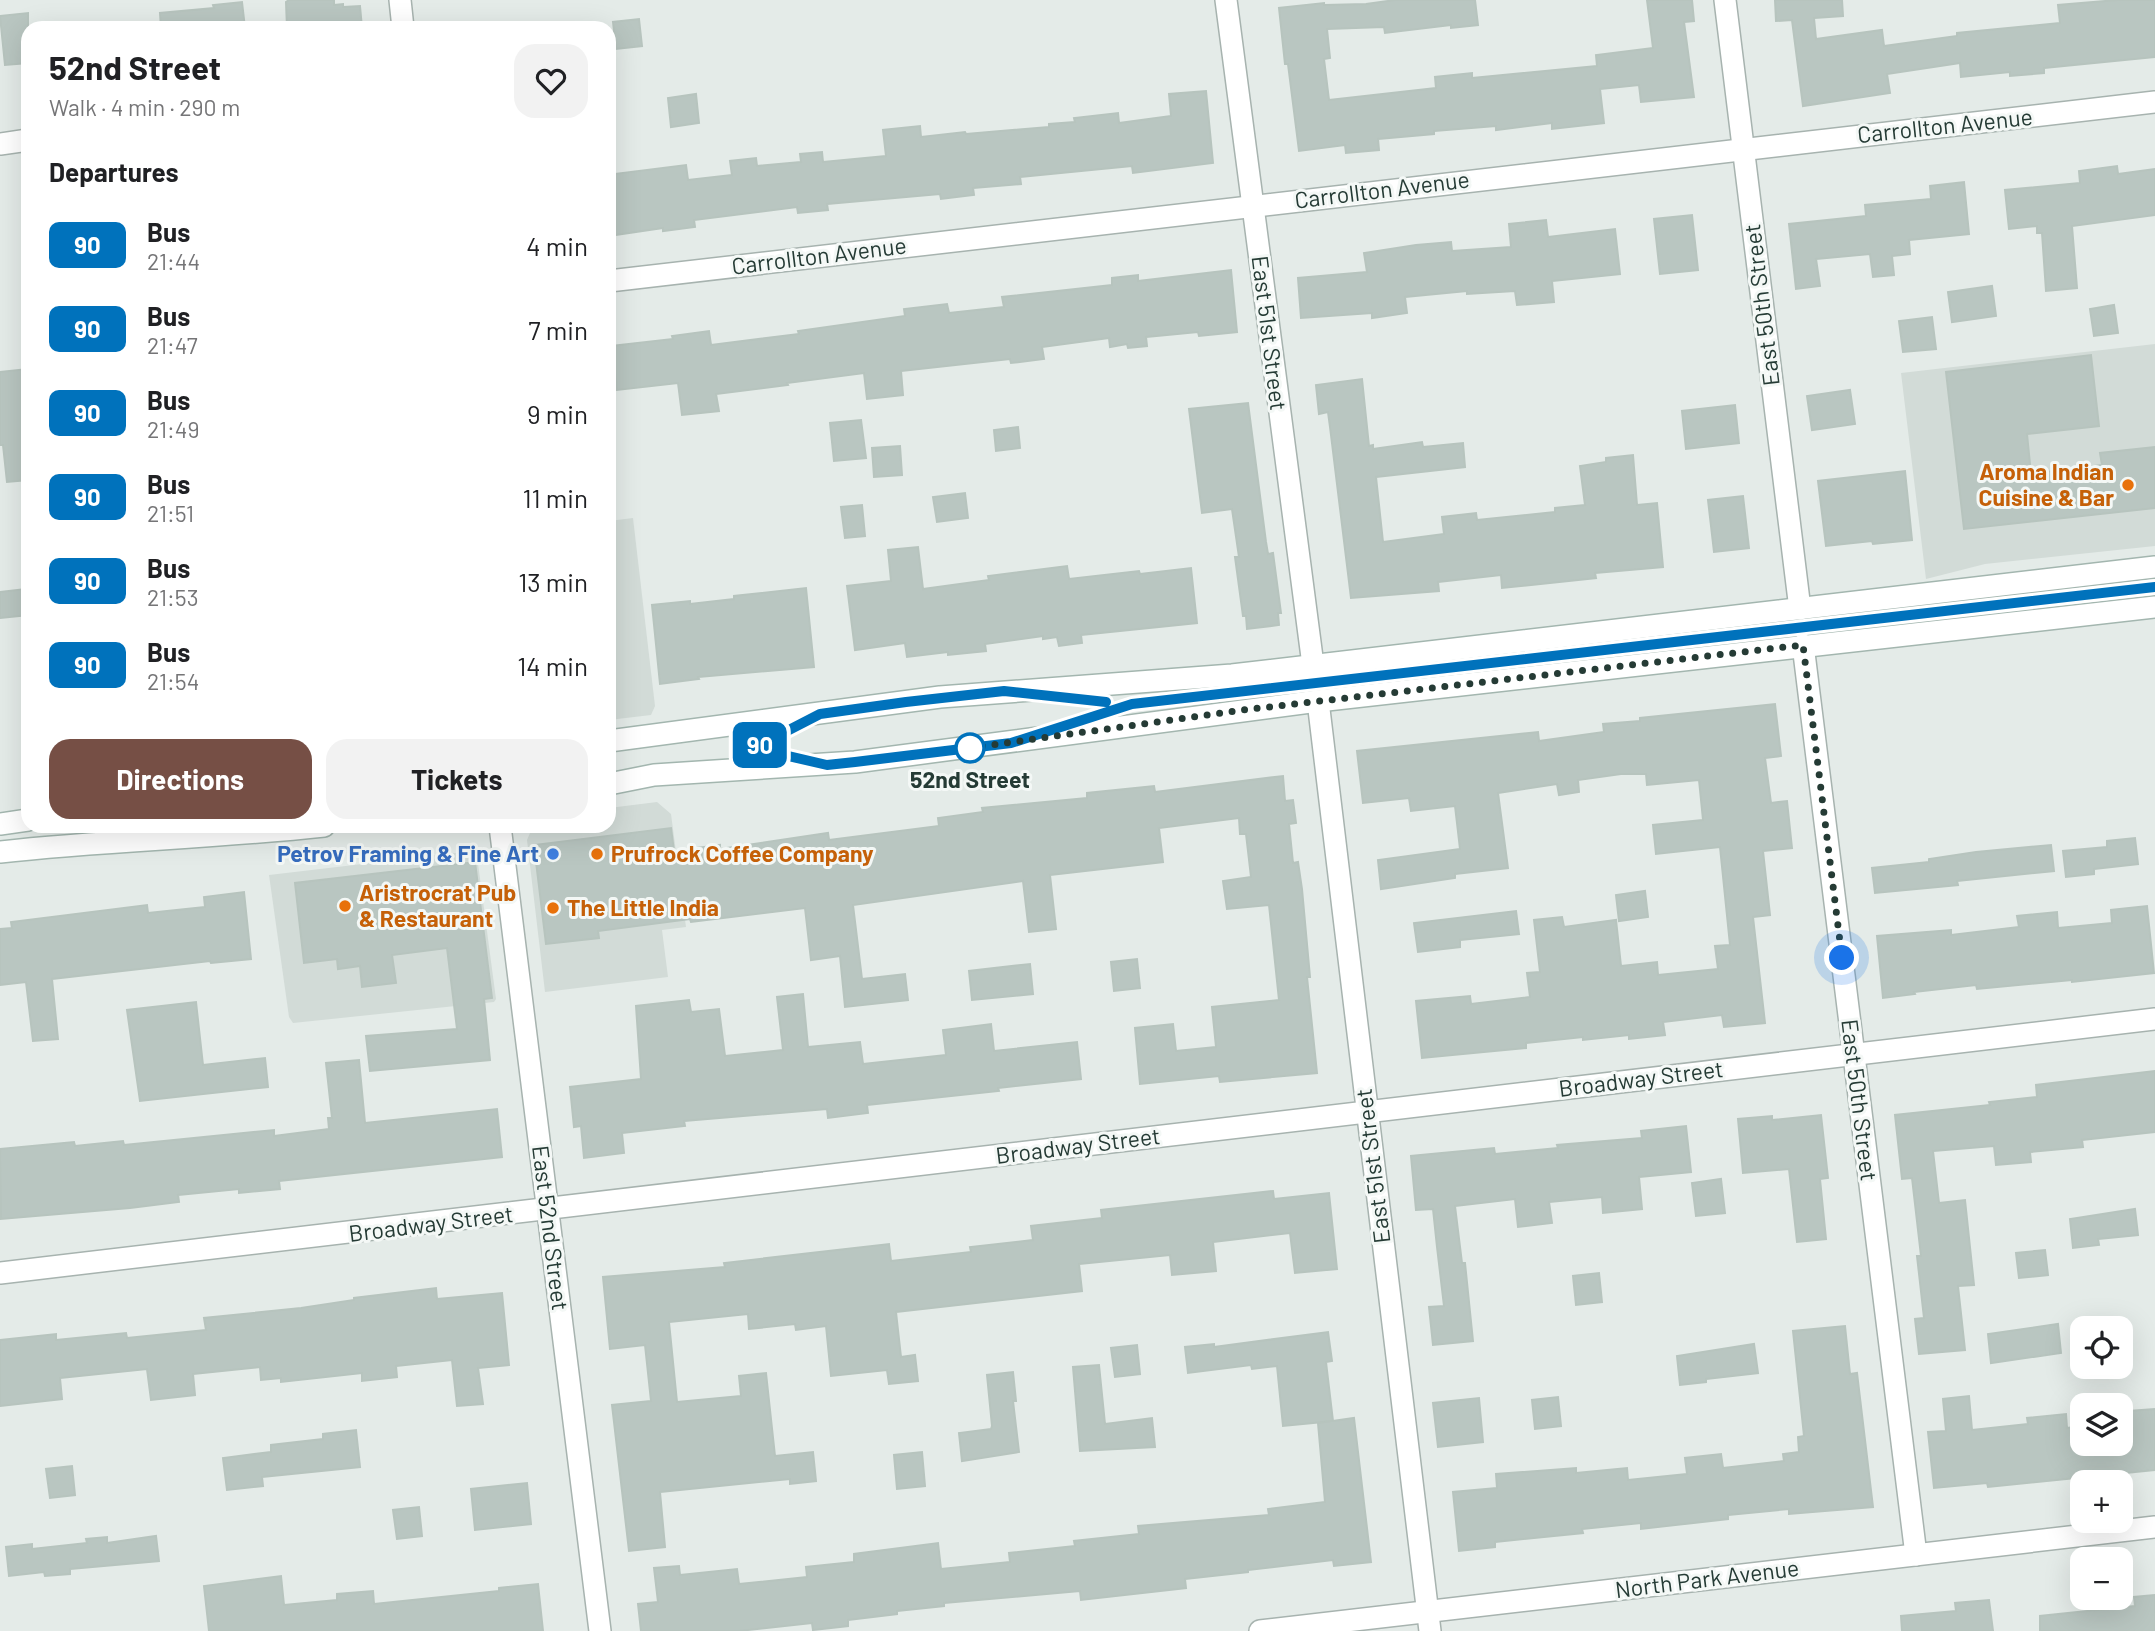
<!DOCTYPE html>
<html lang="en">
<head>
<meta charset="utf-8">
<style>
	:root { --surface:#fff; --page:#f2f2f2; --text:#202124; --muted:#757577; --accent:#764f45 }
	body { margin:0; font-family:Barlow,sans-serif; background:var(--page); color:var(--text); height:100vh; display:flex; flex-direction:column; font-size:26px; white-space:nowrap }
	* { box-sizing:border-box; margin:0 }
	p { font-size:23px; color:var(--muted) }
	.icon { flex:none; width:38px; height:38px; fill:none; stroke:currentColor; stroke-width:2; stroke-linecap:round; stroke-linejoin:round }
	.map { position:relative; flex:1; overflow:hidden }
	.sheet { position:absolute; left:21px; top:21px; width:595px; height:812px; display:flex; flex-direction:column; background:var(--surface); border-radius:21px; box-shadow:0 7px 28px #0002 }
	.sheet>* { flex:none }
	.badge { padding:0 14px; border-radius:10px; font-size:24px; line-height:46px }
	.controls { position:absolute; left:2070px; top:1316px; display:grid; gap:14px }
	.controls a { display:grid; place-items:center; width:63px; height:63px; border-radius:14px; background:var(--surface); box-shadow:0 7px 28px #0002; font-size:35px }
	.you { position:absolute; width:35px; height:35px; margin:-18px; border:5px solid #fff; border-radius:50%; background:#1a73e8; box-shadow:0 0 0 10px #1a73e833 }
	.map>.badge { position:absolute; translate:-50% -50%; box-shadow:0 0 0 4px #fff }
	h2 { padding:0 28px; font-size:26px; line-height:63px }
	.round { display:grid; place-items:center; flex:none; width:74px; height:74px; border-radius:21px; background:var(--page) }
	.headline { display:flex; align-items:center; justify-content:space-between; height:119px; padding:0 28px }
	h1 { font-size:33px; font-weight:700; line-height:52px }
	.primary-button { display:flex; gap:14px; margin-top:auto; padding:14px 28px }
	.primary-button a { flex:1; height:80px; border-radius:21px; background:var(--accent); color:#fff; font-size:28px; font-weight:700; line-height:80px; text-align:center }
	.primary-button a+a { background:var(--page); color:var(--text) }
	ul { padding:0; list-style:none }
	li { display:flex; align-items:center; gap:21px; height:84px; padding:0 28px }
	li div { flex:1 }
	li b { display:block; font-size:26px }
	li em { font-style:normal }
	li .badge { min-width:77px; font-weight:700; text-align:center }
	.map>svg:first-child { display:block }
	.built { fill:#d2dbd7 }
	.building { fill:#b9c6c1; stroke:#b7c4be; stroke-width:2 }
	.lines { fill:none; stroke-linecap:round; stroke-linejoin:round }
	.minor-casing { stroke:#a7b3af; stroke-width:24 }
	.tertiary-casing { stroke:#a7b3af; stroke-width:24 }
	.secondary-casing { stroke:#a3b6af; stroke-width:24 }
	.minor { stroke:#fff; stroke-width:21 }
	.tertiary { stroke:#fff; stroke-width:21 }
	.secondary { stroke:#fff; stroke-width:21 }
	.line-casing { stroke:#fff; stroke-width:16 }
	.line { stroke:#0072bc; stroke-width:10 }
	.walk { stroke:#253b35; stroke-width:7; stroke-dasharray:0 12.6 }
	.food-dot { fill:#e8710a; stroke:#f4f8f6; stroke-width:2.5 }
	.stop-dot { fill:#fff; stroke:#0072bc; stroke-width:3.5 }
	.shop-dot { fill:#3f7fe0; stroke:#f4f8f6; stroke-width:2.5 }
	.labels { text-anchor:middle; stroke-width:6; stroke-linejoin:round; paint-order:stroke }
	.street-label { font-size:23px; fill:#253b35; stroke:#f4f8f6 }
	.food-label { font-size:23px; font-weight:bold; fill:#c56008; stroke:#f4f8f6; text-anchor:start }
	.stop-label { font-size:23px; font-weight:bold; fill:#253b35; stroke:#f4f8f6 }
	.shop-label { font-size:23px; font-weight:bold; fill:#366cbe; stroke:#f4f8f6; text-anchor:end }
</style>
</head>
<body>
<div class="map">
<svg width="2155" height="1631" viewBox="0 0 2155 1631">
	<rect width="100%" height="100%" fill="#e4ebe8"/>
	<g class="built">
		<polygon points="2155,344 2155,546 1985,564 1926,579 1901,373"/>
		<polygon points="633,518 655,706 651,715 609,720 609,521"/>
		<polygon points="657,802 671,814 686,927 662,930 668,977 545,992 527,840 533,826 609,826 609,808"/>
		<polygon points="473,851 477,856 496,999 494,1002 293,1023 289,1017 269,875"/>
	</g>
	<g class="building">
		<polygon points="289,0 334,0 334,5 343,4 343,7 360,6 362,28 287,28 286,2"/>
		<polygon points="1395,0 1475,0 1478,25 1451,28 1451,25 1385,33 1384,27 1327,29 1330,58 1324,59 1329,100 1436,88 1435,77 1472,73 1472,78 1597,66 1596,55 1653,48 1647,0 1692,0 1694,21 1684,22 1694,97 1641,102 1639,85 1600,89 1604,123 1552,129 1552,123 1496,130 1496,126 1434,131 1434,134 1378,139 1379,150 1346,153 1345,145 1299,151 1288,64 1285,64 1279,8 1324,3 1324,5 1366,4"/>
		<polygon points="1775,0 1842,0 1843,16 1814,18 1816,39 1882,30 1884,46 1957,36 1957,33 2060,23 2058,5 2117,0 2155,0 2155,57 2044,68 2044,73 2010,76 2010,72 1961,77 1960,63 1887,74 1890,93 1803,106 1792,20 1776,21"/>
		<polygon points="242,2 245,28 161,28 160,13 214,8 213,5"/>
		<polygon points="28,13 28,63 5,65 0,16"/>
		<polygon points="639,19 642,46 616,49 613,22"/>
		<polygon points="1206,91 1213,163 1133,173 1132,166 1020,177 1021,184 973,188 974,195 941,199 940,194 827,204 828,210 798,213 797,207 694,220 695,227 663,231 663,228 615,235 614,225 609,226 609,184 615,183 614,174 686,165 688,180 732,175 730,161 756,158 757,166 801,162 800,154 822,152 823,162 886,156 883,130 920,126 921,137 965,132 966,134 1049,127 1049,124 1075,122 1074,118 1118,113 1119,123 1171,116 1169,94"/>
		<polygon points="696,94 699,123 671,127 668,98"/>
		<polygon points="2117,166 2118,174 2155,169 2155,215 2072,226 2077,288 2046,291 2042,233 2037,233 2037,226 2009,229 2005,190 2080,183 2079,171"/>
		<polygon points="1964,182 1969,234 1909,240 1910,254 1892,256 1894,275 1873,277 1870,254 1816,259 1820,286 1796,289 1789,224 1866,216 1865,205 1931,199 1930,186"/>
		<polygon points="1692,215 1698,270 1660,274 1654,219"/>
		<polygon points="1546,220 1548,237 1615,229 1620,274 1552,281 1554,302 1517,305 1515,291 1467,294 1467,291 1405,297 1407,313 1372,318 1372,313 1301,318 1298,278 1367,272 1364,253 1416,245 1451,242 1452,251 1511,247 1509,224"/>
		<polygon points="1231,270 1237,332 1199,336 1198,332 1146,337 1147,346 1128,348 1127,344 1110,347 1109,338 1042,347 1044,359 1011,363 1010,359 901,371 903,395 867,399 864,373 787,383 788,385 716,394 719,411 682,415 678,383 617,390 612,346 673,339 672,336 709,331 711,345 799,334 798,331 905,316 904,309 947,304 949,313 1004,307 1002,297 1112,285 1112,278 1138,275 1138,281"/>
		<polygon points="1992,286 1996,316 1952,322 1948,292"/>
		<polygon points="2114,305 2118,333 2094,336 2090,309"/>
		<polygon points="1932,317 1936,349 1903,352 1899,321"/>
		<polygon points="2091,355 2099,426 2027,434 2031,474 2102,465 2100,453 2155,447 2155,508 1964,529 1946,372"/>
		<polygon points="27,369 28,480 7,482 3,445 0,445 0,372"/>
		<polygon points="1362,379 1369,446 1373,445 1373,449 1422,442 1423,447 1463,443 1465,467 1376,477 1383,542 1444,534 1442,517 1476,513 1477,520 1555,512 1555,508 1585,505 1580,466 1606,462 1606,458 1633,455 1637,505 1657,503 1663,567 1595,573 1596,578 1502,588 1501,575 1438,582 1439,591 1351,598 1330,427 1328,412 1319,414 1316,385"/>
		<polygon points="1850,390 1855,424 1812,430 1807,396"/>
		<polygon points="1248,403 1266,542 1268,554 1273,553 1281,613 1278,613 1279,625 1247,629 1246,616 1243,616 1235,557 1239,557 1232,509 1202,513 1189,409"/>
		<polygon points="1735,405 1739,443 1686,449 1682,411"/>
		<polygon points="861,420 866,458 834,461 830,423"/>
		<polygon points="1018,427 1020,448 996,451 994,430"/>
		<polygon points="900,446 902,475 874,477 872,448"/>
		<polygon points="1905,471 1912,540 1873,544 1872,541 1826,546 1818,481"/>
		<polygon points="965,493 968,518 937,522 933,497"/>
		<polygon points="1743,496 1749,548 1714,552 1708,500"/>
		<polygon points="862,505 865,536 845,538 841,507"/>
		<polygon points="918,547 923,589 989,580 988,576 1067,566 1069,579 1139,571 1140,574 1191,568 1197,623 1081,635 1082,643 1059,646 1057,637 1043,639 1043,636 985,644 986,651 948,655 948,652 907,657 905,643 855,650 847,586 891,581 888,550"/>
		<polygon points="806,588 814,667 698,677 699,679 660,684 652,605 690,601 690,604 734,599 734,596"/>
		<polygon points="25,589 28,615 0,618 0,592"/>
		<polygon points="1775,704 1781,756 1765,758 1771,803 1787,801 1792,848 1763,851 1770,915 1753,917 1765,1023 1724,1027 1722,1015 1663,1022 1665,1035 1629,1039 1629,1035 1583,1040 1583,1037 1526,1043 1526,1048 1422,1058 1416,1001 1470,996 1471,1004 1530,997 1527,973 1540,972 1534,920 1562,917 1564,927 1616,920 1621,966 1657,962 1658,975 1718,969 1715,946 1730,945 1720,847 1656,854 1653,825 1703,820 1699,780 1647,785 1646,774 1621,774 1578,780 1579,792 1559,795 1557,784 1498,793 1508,868 1455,874 1455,878 1381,889 1378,860 1460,849 1455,806 1411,811 1409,798 1363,803 1357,751 1538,732 1539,741 1604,732 1603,724 1640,721 1640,718"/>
		<polygon points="1283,776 1285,801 1293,800 1296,823 1289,824 1293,863 1298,862 1302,889 1310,977 1307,977 1317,1073 1220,1082 1219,1076 1140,1084 1135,1028 1173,1024 1176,1051 1216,1047 1212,1007 1279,1000 1269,905 1227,909 1223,881 1251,877 1246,834 1240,834 1239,818 1159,828 1163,862 1050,875 1056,929 1029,932 1023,881 853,905 862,979 905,974 908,1000 845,1007 840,956 811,960 805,908 691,922 690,919 598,931 599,938 546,944 534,845 671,828 674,851 720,845 720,849 828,833 829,840 939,826 938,818 983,812 982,808 1087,798 1087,793 1154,786 1155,792"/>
		<polygon points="2135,838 2138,864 2094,869 2094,874 2066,877 2063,851 2107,847 2107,841"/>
		<polygon points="2051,845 2054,871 1957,881 1958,885 1875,893 1872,868 1929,862 1929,859 1976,852"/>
		<polygon points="475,862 492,998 484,999 490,1060 370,1071 366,1036 457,1029 447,948 392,955 396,983 362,987 360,966 338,969 337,959 304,963 295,883"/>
		<polygon points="1645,891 1648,917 1619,921 1616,895"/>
		<polygon points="244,892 251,959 211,963 210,961 52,979 58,1039 33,1041 26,982 0,985 0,929 12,928 11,922 147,905 148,913 205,907 204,897"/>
		<polygon points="2147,906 2154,973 2072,982 2072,980 1977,989 1976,985 1914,992 1915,994 1883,998 1877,936 1951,930 1951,935 2019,927 2017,916 2057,912 2058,928 2112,923 2111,910"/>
		<polygon points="1516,911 1519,934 1460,940 1460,947 1418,952 1414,923"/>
		<polygon points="1137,959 1140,988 1114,991 1111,962"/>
		<polygon points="1030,964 1033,994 972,1000 969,971"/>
		<polygon points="803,994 808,1047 860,1042 863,1064 946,1055 943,1030 991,1024 994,1051 1077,1042 1081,1079 998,1088 999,1091 867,1105 868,1113 828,1118 827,1109 684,1121 685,1126 622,1133 624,1153 584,1158 581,1126 574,1127 570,1087 641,1079 636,1006 689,1000 691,1012 719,1009 725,1056 783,1050 777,997"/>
		<polygon points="196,1002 203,1065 265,1058 268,1087 140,1101 127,1010"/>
		<polygon points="359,1060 365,1123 497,1109 502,1157 279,1181 280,1189 239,1193 239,1189 178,1195 179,1202 130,1208 1,1219 0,1149 74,1142 75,1146 123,1141 124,1145 274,1130 274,1136 329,1129 328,1118 332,1118 326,1063"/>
		<polygon points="2155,1071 2155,1132 2082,1140 2083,1147 2030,1152 2031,1162 1996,1165 1994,1146 1933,1151 1939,1203 1965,1200 1974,1285 1958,1286 1965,1350 1919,1354 1915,1319 1924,1318 1917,1256 1921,1256 1912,1178 1902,1179 1895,1115 1990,1105 1989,1102 2037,1097 2036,1085"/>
		<polygon points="1821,1115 1828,1178 1820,1179 1826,1239 1797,1242 1789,1169 1743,1173 1738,1119 1772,1116 1772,1120"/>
		<polygon points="1686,1126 1691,1172 1639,1177 1642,1209 1603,1213 1602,1197 1549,1202 1552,1223 1518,1227 1515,1199 1455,1206 1462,1263 1465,1263 1473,1341 1433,1345 1429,1307 1444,1306 1437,1247 1433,1209 1416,1210 1411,1156 1494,1148 1495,1154 1558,1148 1557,1145 1642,1138 1641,1131"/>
		<polygon points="1721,1179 1725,1213 1696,1216 1692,1183"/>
		<polygon points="1273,1191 1274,1199 1329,1193 1337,1269 1295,1273 1290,1233 1213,1242 1216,1271 1172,1275 1170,1255 1079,1264 1082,1291 896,1312 901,1357 915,1355 918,1381 889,1384 887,1370 831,1376 826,1326 796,1330 795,1324 749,1329 748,1314 669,1322 677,1402 741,1396 739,1376 766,1373 775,1456 813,1452 816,1481 790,1484 790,1479 660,1492 665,1547 629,1551 612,1405 651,1401 645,1345 610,1349 603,1277 725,1267 724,1263 889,1244 891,1261 971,1252 970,1247 1033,1240 1031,1226 1102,1218 1101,1210"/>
		<polygon points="2135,1209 2138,1235 2098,1239 2099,1245 2073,1248 2070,1219"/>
		<polygon points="2045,1250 2048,1275 2019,1278 2016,1253"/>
		<polygon points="1599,1273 1602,1302 1576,1305 1573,1276"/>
		<polygon points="436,1288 437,1299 502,1293 509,1365 478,1368 483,1404 457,1406 452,1360 396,1366 397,1377 362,1381 362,1373 281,1382 281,1378 261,1380 260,1367 193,1374 195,1395 151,1400 147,1369 60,1378 62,1399 0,1406 0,1340 56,1334 56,1340 126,1333 127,1338 206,1330 204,1318 301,1308 354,1300 354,1298"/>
		<polygon points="2058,1324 2061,1353 1991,1363 1988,1334"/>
		<polygon points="1845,1326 1850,1374 1857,1373 1873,1507 1789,1514 1789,1509 1728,1515 1728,1519 1641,1529 1641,1523 1582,1529 1583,1533 1495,1542 1495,1547 1459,1551 1453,1492 1497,1488 1496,1474 1576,1468 1576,1473 1627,1468 1628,1480 1687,1474 1685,1458 1721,1454 1723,1468 1784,1461 1783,1454 1799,1452 1798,1437 1804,1436 1793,1331"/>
		<polygon points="1328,1332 1332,1361 1326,1362 1333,1421 1283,1426 1277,1366 1252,1369 1251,1365 1188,1373 1185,1347 1214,1344 1214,1347"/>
		<polygon points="1754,1344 1758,1373 1706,1379 1706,1382 1680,1385 1677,1356"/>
		<polygon points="1137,1345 1140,1374 1115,1377 1111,1348"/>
		<polygon points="1099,1365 1105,1424 1152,1418 1155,1447 1080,1451 1073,1367"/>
		<polygon points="1013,1372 1016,1401 1013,1401 1019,1452 962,1461 959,1433 991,1429 992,1426 987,1375"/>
		<polygon points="1969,1396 1972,1430 2028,1424 2027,1418 2066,1414 2067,1428 2082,1426 2082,1444 2133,1444 2129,1411 2155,1409 2155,1470 1988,1487 1987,1483 1934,1488 1928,1432 1946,1431 1943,1399"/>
		<polygon points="1558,1397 1561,1426 1535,1429 1532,1400"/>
		<polygon points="1479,1398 1483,1442 1438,1447 1433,1403"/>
		<polygon points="1354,1418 1371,1562 1334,1566 1333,1560 1248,1570 1248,1572 1185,1579 1186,1588 1081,1600 1080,1591 944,1603 944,1606 897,1611 897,1614 848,1620 848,1626 813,1630 812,1623 739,1631 641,1631 638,1604 658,1602 654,1568 679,1566 680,1575 737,1569 739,1584 807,1577 806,1567 854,1562 854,1554 938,1543 941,1569 1010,1562 1009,1553 1075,1546 1074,1541 1139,1534 1138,1526 1269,1515 1268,1509 1325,1502 1318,1423"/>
		<polygon points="356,1430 360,1467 262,1477 263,1486 227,1490 223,1458 271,1452 271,1445 323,1439 323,1434"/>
		<polygon points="922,1452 925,1486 897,1489 894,1455"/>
		<polygon points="72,1466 75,1495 50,1498 46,1469"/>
		<polygon points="527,1483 531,1524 475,1530 471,1489"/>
		<polygon points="419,1507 422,1536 397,1539 393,1510"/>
		<polygon points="156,1536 159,1561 70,1569 70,1574 45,1576 44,1572 9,1576 6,1547 32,1544 32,1549 87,1543 86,1539 107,1537 107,1543"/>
		<polygon points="281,1576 284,1605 337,1600 337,1594 373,1591 374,1604 499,1591 499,1588 538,1584 543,1631 209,1631 204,1586"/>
		<polygon points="2155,1595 2155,1631 2040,1631 2040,1616 2135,1606 2134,1597"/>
		<polygon points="1989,1600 1993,1631 1902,1631 1901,1616 1956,1611 1955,1603"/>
	</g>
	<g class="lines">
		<g class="minor-casing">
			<g id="minor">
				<polyline points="1226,0 1313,665"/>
				<polyline points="1725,0 1800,609"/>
				<polyline points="0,144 28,140"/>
				<polyline points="609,281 2155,102"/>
				<polyline points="1803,645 1916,1555"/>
				<polyline points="1318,701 1430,1631"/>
				<polyline points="0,1273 2155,1019"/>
				<polyline points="1260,1631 2155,1527"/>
			</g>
		</g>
		<g class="tertiary-casing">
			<g id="tertiary">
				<polyline points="400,0 403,28"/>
				<polyline points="500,826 600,1631"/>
			</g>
		</g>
		<g class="secondary-casing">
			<g id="secondary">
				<polyline points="609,741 940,697 1232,675 2155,567"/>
				<polyline points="609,784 654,775 855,762 1318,701 2155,607"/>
				<polyline points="0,824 28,820"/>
				<path d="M0,852C108,840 216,838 324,826"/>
			</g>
		</g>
		<use href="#minor" class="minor"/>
		<use href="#tertiary" class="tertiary"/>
		<use href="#secondary" class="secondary"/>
	</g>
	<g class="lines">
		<g class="line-casing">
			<polyline id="line" points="1106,702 1004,691 906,702 820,714 754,748 827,765 855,762 1011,743 1132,704 2155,587"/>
		</g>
		<use href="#line" class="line"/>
		<polyline class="walk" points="970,748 1243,710 1803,645 1842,958"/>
	</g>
	<g class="food-dot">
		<circle cx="2128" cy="485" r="7"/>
		<circle cx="597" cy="854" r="7"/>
		<circle cx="345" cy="906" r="7"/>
		<circle cx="553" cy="908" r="7"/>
	</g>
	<circle class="stop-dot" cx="970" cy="748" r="14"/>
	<circle class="shop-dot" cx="553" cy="854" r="7"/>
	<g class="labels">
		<g class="street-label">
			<text transform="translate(1945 126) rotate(-6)" y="8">Carrollton Avenue</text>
			<text transform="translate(1382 190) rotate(-7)" y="8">Carrollton Avenue</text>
			<text transform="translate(819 256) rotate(-7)" y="8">Carrollton Avenue</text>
			<text transform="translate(1762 305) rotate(-97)" y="8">East 50th Street</text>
			<text transform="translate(1269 333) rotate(83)" y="8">East 51st Street</text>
			<text transform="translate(1641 1079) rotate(-7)" y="8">Broadway Street</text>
			<text transform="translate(1859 1100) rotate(83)" y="8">East 50th Street</text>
			<text transform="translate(1078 1146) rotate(-7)" y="8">Broadway Street</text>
			<text transform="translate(1373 1166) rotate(-97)" y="8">East 51st Street</text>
			<text transform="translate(431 1224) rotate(-7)" y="8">Broadway Street</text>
			<text transform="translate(550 1228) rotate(83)" y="8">East 52nd Street</text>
			<text transform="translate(1707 1579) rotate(-7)" y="8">North Park Avenue</text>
		</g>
		<g class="food-label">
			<text x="2114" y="480" text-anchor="end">Aroma Indian<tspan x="2114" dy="26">Cuisine &amp; Bar</tspan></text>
			<text x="611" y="862">Prufrock Coffee Company</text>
			<text x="359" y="901">Aristrocrat Pub<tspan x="359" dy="26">&amp; Restaurant</tspan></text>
			<text x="567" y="916">The Little India</text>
		</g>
		<g class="stop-label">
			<text x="970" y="788">52nd Street</text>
		</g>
		<g class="shop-label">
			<text x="539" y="862">Petrov Framing &amp; Fine Art</text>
		</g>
	</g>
</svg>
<div class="controls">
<a><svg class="icon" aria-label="locate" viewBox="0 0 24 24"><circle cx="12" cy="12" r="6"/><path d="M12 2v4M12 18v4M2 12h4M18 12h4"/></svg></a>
<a><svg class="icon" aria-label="layers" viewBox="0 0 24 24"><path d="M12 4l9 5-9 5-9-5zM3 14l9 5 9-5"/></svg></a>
<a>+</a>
<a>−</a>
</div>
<div class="you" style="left:1842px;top:958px"></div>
<b class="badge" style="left:760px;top:745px;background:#0072bc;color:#fff">90</b>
<section class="sheet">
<div class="headline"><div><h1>52nd Street</h1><p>Walk · 4 min · 290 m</p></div><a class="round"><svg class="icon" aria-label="heart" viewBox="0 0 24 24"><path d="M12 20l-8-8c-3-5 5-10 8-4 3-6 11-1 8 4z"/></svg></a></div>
<h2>Departures</h2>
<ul>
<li><span class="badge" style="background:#0072bc;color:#fff">90</span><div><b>Bus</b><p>21:44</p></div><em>4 min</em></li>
<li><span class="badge" style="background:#0072bc;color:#fff">90</span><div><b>Bus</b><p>21:47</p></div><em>7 min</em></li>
<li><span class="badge" style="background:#0072bc;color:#fff">90</span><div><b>Bus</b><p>21:49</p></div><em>9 min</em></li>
<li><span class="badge" style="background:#0072bc;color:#fff">90</span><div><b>Bus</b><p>21:51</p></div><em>11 min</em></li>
<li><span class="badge" style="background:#0072bc;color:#fff">90</span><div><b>Bus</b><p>21:53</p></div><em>13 min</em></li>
<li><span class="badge" style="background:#0072bc;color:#fff">90</span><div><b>Bus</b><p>21:54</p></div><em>14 min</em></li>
</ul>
<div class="primary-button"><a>Directions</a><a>Tickets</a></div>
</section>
</div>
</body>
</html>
